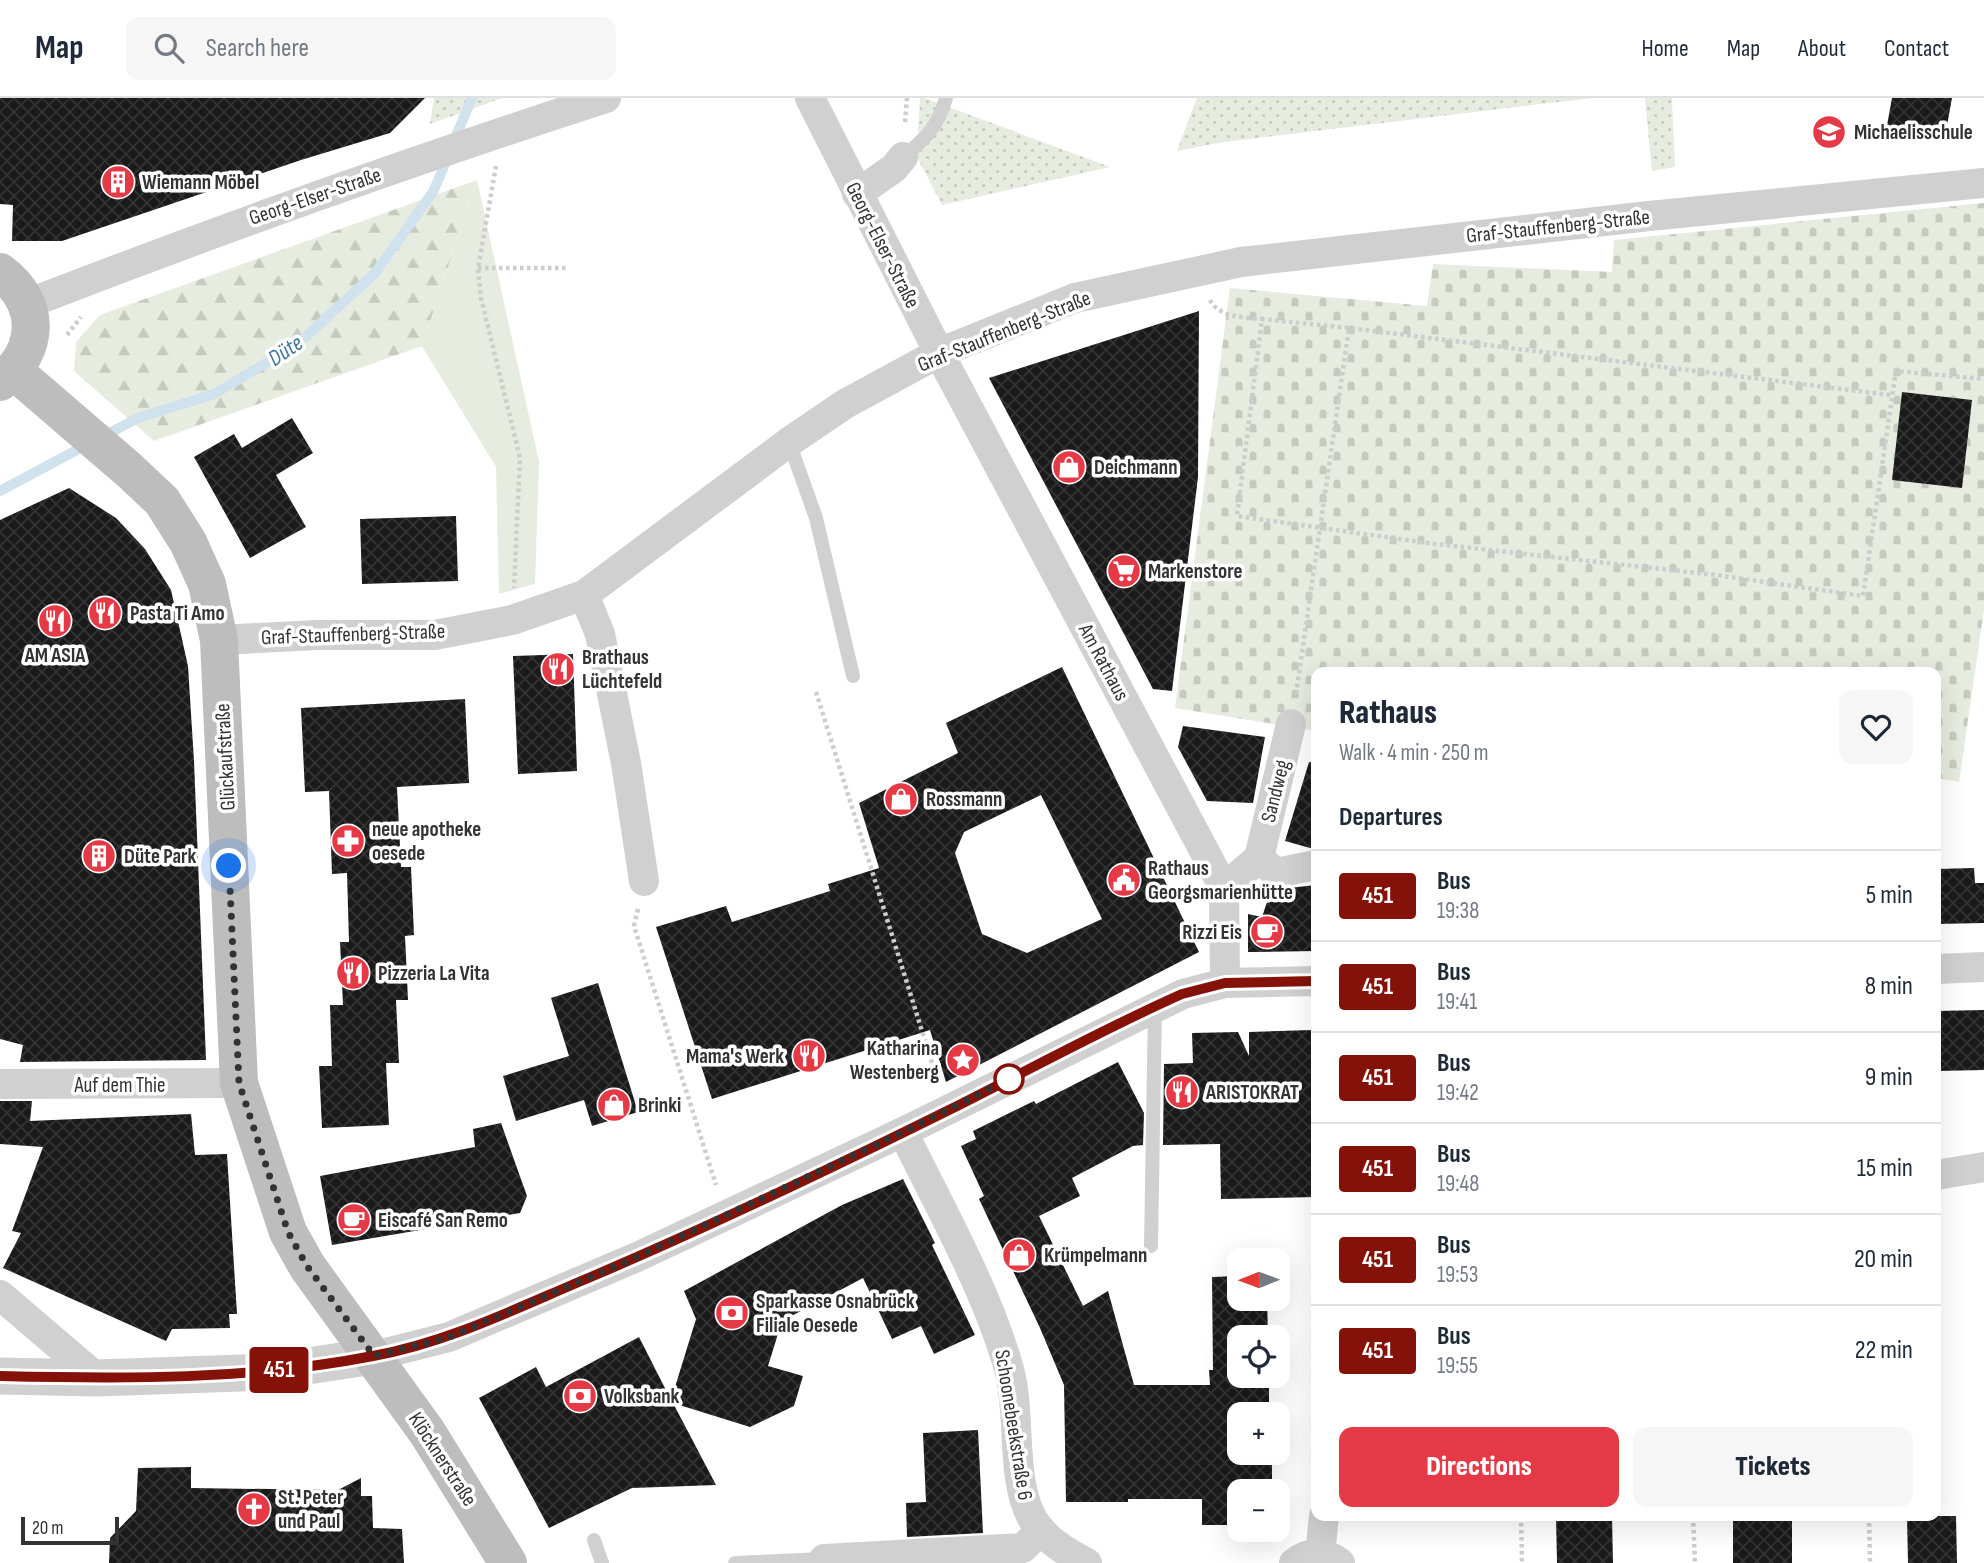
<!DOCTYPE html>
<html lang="en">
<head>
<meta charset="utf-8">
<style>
	:root { --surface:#fff; --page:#f6f6f7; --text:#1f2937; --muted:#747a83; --line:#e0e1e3; --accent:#e63946 }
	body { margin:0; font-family:"Sofia Sans Condensed",sans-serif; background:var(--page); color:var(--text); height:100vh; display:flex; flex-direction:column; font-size:26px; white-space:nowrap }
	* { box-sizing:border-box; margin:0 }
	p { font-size:23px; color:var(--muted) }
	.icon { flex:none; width:38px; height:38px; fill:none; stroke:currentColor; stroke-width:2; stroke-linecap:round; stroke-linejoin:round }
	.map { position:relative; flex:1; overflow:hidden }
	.drawer { position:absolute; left:1311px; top:569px; width:630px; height:854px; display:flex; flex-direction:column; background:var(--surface); border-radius:14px; box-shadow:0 7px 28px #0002 }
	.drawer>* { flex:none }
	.badge { padding:0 14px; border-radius:5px; font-size:24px; line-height:46px }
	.needle { width:46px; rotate:269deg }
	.controls { position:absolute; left:1227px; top:1150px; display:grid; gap:14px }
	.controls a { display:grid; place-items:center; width:63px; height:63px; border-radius:14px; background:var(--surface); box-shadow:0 7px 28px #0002; font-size:35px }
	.scale { position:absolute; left:21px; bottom:18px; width:98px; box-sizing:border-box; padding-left:7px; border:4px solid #333; border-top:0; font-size:19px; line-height:24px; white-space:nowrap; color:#333; -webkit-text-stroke:5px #fff; paint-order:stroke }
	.you { position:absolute; width:35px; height:35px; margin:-18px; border:5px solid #fff; border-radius:50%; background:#1a73e8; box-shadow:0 0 0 10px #1a73e833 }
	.map>.badge { position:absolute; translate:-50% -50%; box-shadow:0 0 0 4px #fff }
	h2 { padding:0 28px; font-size:26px; line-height:63px }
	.round { display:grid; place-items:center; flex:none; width:74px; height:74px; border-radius:14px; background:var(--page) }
	.head { display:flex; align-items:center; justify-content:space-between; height:119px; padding:0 28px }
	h1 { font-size:33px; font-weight:800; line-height:52px }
	.action { display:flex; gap:14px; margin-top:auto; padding:14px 28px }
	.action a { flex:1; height:80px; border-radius:14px; background:var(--accent); color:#fff; font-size:28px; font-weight:800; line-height:80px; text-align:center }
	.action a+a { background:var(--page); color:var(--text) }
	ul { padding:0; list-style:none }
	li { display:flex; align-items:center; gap:21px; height:91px; padding:0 28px; border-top:2px solid var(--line) }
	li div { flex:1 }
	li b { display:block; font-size:26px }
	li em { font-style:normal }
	li .badge { min-width:77px; font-weight:700; text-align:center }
	header { display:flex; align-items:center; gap:42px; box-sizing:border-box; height:98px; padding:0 35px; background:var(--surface); border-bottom:2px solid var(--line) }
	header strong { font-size:33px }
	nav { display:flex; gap:38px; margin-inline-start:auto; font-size:24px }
	.search { width:490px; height:63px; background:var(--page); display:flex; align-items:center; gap:18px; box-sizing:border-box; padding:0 24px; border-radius:14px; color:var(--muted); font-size:26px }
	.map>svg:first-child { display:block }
	.grass { fill:url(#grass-dots) }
	.forest { fill:url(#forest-firs) }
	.cemetery { fill:url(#cemetery-stones) }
	.park { fill:#e6ecdf }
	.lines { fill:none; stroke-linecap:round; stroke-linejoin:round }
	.stream { stroke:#cfe2ee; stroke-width:10 }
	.building { fill:url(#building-cross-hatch); fill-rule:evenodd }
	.path { stroke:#cdcdcd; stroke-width:4.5; stroke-dasharray:3.5 3.5; stroke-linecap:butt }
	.service { stroke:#d0d0d0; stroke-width:14 }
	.minor { stroke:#d0d0d0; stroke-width:30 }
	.tertiary { stroke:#d0d0d0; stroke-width:37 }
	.secondary { stroke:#bdbdbd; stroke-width:38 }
	.line-casing { stroke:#fff; stroke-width:16 }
	.line { stroke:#851209; stroke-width:10 }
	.walk { stroke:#333; stroke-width:7; stroke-dasharray:0 12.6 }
	.stop-dot { fill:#fff; stroke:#851209; stroke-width:3.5 }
	.labels { text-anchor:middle; stroke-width:7; stroke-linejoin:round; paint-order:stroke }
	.poi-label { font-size:21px; font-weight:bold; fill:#333; stroke:#fff; text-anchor:start }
	.street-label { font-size:21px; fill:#333; stroke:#fff }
	.water-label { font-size:23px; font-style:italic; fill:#3f7597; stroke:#fff }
</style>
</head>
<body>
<header>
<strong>Map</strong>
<div class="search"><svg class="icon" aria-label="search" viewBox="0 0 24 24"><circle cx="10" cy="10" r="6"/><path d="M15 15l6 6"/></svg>Search here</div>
<nav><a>Home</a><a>Map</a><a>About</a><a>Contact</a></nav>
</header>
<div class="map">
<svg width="1984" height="1465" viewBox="0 0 1984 1465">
	<defs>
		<pattern id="grass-dots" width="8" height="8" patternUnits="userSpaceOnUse" patternTransform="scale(1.75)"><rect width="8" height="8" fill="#e6ecdf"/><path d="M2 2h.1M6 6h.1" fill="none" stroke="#c6cbc0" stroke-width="1.8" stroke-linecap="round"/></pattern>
		<pattern id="forest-firs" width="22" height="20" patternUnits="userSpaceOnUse" patternTransform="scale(1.75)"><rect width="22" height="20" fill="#e6ecdf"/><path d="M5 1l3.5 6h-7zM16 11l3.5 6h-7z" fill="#c6cbc0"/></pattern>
		<pattern id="cemetery-stones" width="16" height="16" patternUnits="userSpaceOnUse" patternTransform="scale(1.75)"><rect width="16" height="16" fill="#e6ecdf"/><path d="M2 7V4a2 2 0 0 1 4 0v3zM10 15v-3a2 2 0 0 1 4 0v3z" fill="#c6cbc0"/></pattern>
		<pattern id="building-cross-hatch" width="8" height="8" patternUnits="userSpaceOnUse" patternTransform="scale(1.75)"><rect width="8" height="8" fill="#1a1a1a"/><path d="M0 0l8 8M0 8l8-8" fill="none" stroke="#333"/></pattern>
	</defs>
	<rect width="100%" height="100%" fill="#fff"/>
	<g class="grass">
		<polygon points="434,0 502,0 430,26"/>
		<polygon points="920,0 924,0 1110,69 942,107 917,59"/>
		<polygon points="1197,0 1592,0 1223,44 1177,53"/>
		<polygon points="1645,0 1672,0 1675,69 1652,73"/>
	</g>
	<polygon class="forest" points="477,82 422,248 154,343 74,273 76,244 100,217"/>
	<polygon class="cemetery" points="1984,105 1984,511 1959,684 1936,680 1936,574 1316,574 1316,633 1175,610 1230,190 1427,208 1433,166 1612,174 1614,142"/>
	<polygon class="park" points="477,82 539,364 535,486 499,496 496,369 422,248"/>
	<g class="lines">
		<g class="stream">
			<polyline points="453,45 472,0"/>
			<polyline points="102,339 138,320 214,296 298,246 375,175 433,94 448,59"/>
			<polyline points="0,393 88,346"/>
		</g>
	</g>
	<g class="building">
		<polygon points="0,0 425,0 390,35 301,62 62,143 12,143 13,107 0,106"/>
		<polygon points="1892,0 1952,0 1944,44 1886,33"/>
		<polygon points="1199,213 1198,379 1172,593 1153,591 989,280"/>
		<polygon points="1902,294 1972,302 1962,390 1892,382"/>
		<polygon points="292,320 313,355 276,377 306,429 250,460 194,359 234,336 242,350"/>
		<polygon points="69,390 116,420 145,451 171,492 188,568 194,663 206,962 20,964 23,947 0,941 0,422"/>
		<polygon points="456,418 458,483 362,486 360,421"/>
		<polygon points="573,556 577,673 518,676 513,558"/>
		<path d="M1062,569L1199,854L946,984L930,932L712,1001L656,829L726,808L732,824L830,793L828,786L879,770L859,705L958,655L946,625ZM1041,697L1102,821L1027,855L982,836L955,755L964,734Z"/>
		<polygon points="465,601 469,685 397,689 401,769 411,769 414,837 405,838 408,902 396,902 399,965 386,965 389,1027 322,1030 319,968 332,968 330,907 343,907 340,844 349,844 347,775 332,776 329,693 305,694 301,610"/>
		<polygon points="1183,628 1265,639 1253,705 1207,703 1178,649"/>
		<polygon points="1309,664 1316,665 1316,750 1310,750 1285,743"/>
		<polygon points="1974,770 1975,785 1984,785 1984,825 1936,826 1936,771"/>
		<polygon points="1316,787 1316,853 1248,854 1248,816 1262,819 1271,792"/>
		<polygon points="598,885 638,1014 592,1028 584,1002 516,1023 503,978 569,958 551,900"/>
		<polygon points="1984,912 1984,972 1936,973 1936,913"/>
		<polygon points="1312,932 1316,1099 1221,1101 1220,1046 1163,1047 1164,966 1193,965 1192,935 1238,934 1249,958 1249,934"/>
		<polygon points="1118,964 1144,1015 1143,1047 1133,1048 1072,1080 1080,1098 1039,1118 1083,1208 1108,1193 1134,1287 1210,1287 1209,1272 1213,1272 1212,1179 1239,1178 1239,1200 1267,1200 1268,1239 1239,1239 1239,1278 1269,1278 1269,1316 1239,1316 1239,1354 1269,1354 1269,1357 1272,1357 1272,1393 1239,1393 1239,1427 1202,1427 1202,1401 1128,1401 1128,1404 1066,1404 1064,1287 1040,1230 979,1101 984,1098 961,1048 976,1041 973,1033 1034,1003 1036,1006"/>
		<polygon points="0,1003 32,1003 30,1023 191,1016 195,1057 227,1056 237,1216 229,1216 230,1230 172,1231 166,1243 3,1170 21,1135 12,1133 43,1049 0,1046"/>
		<polygon points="501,1025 527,1098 520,1115 332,1147 320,1078 475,1049 473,1031"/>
		<polygon points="903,1081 935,1145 932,1147 975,1237 934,1256 921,1228 892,1241 863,1180 782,1223 768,1268 803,1278 794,1308 750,1329 673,1305 716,1387 632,1390 549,1430 479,1300 536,1269 546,1289 639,1239 671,1302 696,1221 684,1193 842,1107"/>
		<polygon points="978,1332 983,1435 907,1439 906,1405 926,1404 923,1335"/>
		<polygon points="191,1369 191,1390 338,1392 361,1380 361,1398 372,1398 373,1430 402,1431 404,1465 109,1465 110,1440 136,1413 138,1370"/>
		<polygon points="1556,1418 1612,1418 1613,1465 1557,1465"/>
		<rect x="1733" y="1418" width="59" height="47"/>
		<polygon points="1907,1418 1956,1418 1957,1465 1908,1465"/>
	</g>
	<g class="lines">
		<g class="path">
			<polyline points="905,24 907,0"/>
			<polyline points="496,68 478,170 481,200 520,360 514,490"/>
			<polyline points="478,170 568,170"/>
			<path d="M1210,202C1220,220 1242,219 1262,221"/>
			<polyline points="67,237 81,219"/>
			<polyline points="1890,297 1349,230 1262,221 1237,418 1435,446 1716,477 1863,498 1896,273 1984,281"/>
			<polyline points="816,594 937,981"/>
			<polyline points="1296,596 1349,230"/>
			<polyline points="638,811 634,828 716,1087"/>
			<polyline points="1521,1418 1522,1465"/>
			<polyline points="1693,1418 1695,1465"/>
			<polyline points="1869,1418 1870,1465"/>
		</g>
		<g class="service">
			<path d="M903,59C926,40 938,29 946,0"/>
			<polyline points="789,344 816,420 853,578"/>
			<polyline points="1151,1148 1155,908"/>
			<polyline points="594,1442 602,1465"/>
			<polyline points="735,1465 824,1461"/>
		</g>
		<g class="minor">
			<polyline points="810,0 939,255 1224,790 1225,885"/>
			<polyline points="857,96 894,70 903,59"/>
			<path d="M27,206C218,132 411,63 606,0"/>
			<polyline points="584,497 600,536 626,665 644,783"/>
			<polyline points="219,542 317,537 435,537 512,522 584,497 789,344 845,306 939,255 1075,200 1241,164 1649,118 1984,85"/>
			<polyline points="1259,760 1276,775 1316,767"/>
			<polyline points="1224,790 1259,760 1291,626"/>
			<polyline points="1936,871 1984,869"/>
			<polyline points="0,986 239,985"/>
			<path d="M903,1034C940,1110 986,1190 1009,1271C1021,1314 1011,1380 1031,1418C1042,1440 1066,1454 1087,1465"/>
			<polyline points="1936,1077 1984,1069"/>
			<polyline points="0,1197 97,1280"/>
			<polyline points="374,1258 449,1239 637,1159 903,1034 1183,896 1225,885 1316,883"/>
			<polyline points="1320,1456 1324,1418"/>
			<polyline points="824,1461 1023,1450 1041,1432"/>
			<path d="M1294,1465C1309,1453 1325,1453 1340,1465"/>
		</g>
		<polyline class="tertiary" points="0,1278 97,1280 268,1274 374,1258"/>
		<g class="secondary">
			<path d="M0,174C42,205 40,253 0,284"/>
			<polyline points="14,273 129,372 162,403 188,444 207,486 219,542 239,985 288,1134 307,1168 427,1334 508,1465"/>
		</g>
	</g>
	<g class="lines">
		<g class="line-casing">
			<path id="line" d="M0,1278C124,1281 251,1282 373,1258C450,1244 521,1208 593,1178C713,1127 832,1070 949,1012C1027,973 1103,931 1182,896L1225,885L1316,883"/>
		</g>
		<use href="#line" class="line"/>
		<polyline class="walk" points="229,768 239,985 288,1134 307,1168 374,1258 449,1239 637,1159 903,1034 1009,981"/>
	</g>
	<defs>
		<g id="school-disc" transform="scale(1.75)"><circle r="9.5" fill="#e63946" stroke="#fff"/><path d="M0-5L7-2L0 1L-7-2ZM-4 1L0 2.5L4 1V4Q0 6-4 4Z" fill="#fff"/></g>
		<g id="building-disc" transform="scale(1.75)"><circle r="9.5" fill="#e63946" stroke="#fff"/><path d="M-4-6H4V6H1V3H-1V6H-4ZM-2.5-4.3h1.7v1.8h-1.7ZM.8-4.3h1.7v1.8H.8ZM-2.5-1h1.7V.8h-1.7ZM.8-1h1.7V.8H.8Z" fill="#fff"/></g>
		<g id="shop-disc" transform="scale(1.75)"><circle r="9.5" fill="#e63946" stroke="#fff"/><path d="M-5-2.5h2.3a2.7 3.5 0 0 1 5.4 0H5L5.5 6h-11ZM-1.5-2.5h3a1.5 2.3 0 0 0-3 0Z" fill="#fff"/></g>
		<g id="supermarket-disc" transform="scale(1.75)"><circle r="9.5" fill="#e63946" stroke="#fff"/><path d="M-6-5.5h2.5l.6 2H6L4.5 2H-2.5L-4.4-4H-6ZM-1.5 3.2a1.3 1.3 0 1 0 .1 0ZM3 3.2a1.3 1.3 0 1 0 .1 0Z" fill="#fff"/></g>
		<g id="restaurant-disc" transform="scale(1.75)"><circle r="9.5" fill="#e63946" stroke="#fff"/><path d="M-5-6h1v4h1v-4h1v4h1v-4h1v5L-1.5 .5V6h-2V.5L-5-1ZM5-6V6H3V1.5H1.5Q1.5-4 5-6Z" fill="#fff"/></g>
		<g id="pharmacy-disc" transform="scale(1.75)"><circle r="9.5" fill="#e63946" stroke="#fff"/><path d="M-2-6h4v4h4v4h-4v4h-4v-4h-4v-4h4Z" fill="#fff"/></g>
		<g id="civic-disc" transform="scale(1.75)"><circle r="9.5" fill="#e63946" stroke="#fff"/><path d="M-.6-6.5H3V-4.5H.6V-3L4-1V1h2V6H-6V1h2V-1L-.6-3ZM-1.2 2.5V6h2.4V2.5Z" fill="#fff"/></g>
		<g id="cafe-disc" transform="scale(1.75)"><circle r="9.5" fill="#e63946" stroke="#fff"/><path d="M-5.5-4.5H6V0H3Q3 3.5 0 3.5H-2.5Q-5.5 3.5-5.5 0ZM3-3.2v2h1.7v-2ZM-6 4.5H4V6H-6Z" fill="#fff"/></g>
		<g id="sight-disc" transform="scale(1.75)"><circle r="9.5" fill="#e63946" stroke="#fff"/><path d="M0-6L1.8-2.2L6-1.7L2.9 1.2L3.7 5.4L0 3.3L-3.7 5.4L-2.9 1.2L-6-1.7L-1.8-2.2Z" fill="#fff"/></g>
		<g id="bank-disc" transform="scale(1.75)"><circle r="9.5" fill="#e63946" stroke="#fff"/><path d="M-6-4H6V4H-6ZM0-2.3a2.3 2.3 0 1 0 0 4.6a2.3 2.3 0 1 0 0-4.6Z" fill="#fff"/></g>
		<g id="church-disc" transform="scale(1.75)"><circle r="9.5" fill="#e63946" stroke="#fff"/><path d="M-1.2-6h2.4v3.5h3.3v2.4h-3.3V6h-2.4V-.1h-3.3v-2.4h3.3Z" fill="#fff"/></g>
	</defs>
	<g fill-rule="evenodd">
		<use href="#school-disc" x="1829" y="34"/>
		<use href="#building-disc" x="118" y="84"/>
		<use href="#shop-disc" x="1069" y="369"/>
		<use href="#supermarket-disc" x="1124" y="473"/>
		<use href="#restaurant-disc" x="105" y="515"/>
		<use href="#restaurant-disc" x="55" y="523"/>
		<use href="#restaurant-disc" x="558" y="571"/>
		<use href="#shop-disc" x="901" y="701"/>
		<use href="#pharmacy-disc" x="348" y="743"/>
		<use href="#building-disc" x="99" y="758"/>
		<use href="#civic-disc" x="1124" y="782"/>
		<use href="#cafe-disc" x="1267" y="834"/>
		<use href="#restaurant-disc" x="353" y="875"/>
		<use href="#restaurant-disc" x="809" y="958"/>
		<use href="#sight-disc" x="963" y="962"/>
		<use href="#restaurant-disc" x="1182" y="994"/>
		<use href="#shop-disc" x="614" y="1007"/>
		<use href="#cafe-disc" x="354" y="1122"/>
		<use href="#shop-disc" x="1019" y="1157"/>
		<use href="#bank-disc" x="732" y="1215"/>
		<use href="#bank-disc" x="580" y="1298"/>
		<use href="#church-disc" x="254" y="1411"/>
	</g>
	<circle class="stop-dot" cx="1009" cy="981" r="14"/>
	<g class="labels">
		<g class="poi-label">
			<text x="1854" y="41">Michaelisschule</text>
			<text x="142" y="91">Wiemann Möbel</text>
			<text x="1094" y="376">Deichmann</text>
			<text x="1148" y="480">Markenstore</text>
			<text x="130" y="522">Pasta Ti Amo</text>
			<text x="55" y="564" text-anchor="middle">AM ASIA</text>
			<text x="582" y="566">Brathaus<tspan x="582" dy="24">Lüchtefeld</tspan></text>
			<text x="926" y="708">Rossmann</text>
			<text x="372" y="738">neue apotheke<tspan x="372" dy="24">oesede</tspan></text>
			<text x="124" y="765">Düte Park</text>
			<text x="1148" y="777">Rathaus<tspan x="1148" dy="24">Georgsmarienhütte</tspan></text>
			<text x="1242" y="841" text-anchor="end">Rizzi Eis</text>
			<text x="378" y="882">Pizzeria La Vita</text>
			<text x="939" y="957" text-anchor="end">Katharina<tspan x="939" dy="24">Westenberg</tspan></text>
			<text x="784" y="965" text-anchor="end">Mama's Werk</text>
			<text x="1206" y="1001">ARISTOKRAT</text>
			<text x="638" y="1014">Brinki</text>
			<text x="378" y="1129">Eiscafé San Remo</text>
			<text x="1044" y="1164">Krümpelmann</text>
			<text x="756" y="1210">Sparkasse Osnabrück<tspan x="756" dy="24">Filiale Oesede</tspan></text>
			<text x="604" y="1305">Volksbank</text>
			<text x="278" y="1406">St. Peter<tspan x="278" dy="24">und Paul</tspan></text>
		</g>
		<g class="street-label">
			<text transform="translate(315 98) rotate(-19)" y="7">Georg-Elser-Straße</text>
			<text transform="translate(1558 128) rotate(-6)" y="7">Graf-Stauffenberg-Straße</text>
			<text transform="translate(883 147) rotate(63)" y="7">Georg-Elser-Straße</text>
			<text transform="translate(1004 233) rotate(-22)" y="7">Graf-Stauffenberg-Straße</text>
			<text transform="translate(353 536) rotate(-2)" y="7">Graf-Stauffenberg-Straße</text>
			<text transform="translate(1104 564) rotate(62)" y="7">Am Rathaus</text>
			<text transform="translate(225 659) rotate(-93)" y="7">Glückaufstraße</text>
			<text transform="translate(1275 693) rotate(-76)" y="7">Sandweg</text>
			<text x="120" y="994">Auf dem Thie</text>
			<text transform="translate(1014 1327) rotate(81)" y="7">Schoonebeekstraße 6</text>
			<text transform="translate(443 1361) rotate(57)" y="7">Klöcknerstraße</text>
		</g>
		<g class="water-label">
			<text transform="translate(285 252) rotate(-34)" y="8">Düte</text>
		</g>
	</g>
</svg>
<div class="controls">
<a><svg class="needle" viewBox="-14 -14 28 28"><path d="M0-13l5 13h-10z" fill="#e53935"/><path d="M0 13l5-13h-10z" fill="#747a83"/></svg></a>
<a><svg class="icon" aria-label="locate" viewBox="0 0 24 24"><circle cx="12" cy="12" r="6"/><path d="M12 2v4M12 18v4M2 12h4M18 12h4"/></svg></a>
<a>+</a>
<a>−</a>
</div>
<div class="scale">20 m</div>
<div class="you" style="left:229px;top:768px"></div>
<b class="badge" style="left:279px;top:1272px;background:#851209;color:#fff">451</b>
<section class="drawer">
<div class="head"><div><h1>Rathaus</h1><p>Walk · 4 min · 250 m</p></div><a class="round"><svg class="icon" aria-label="heart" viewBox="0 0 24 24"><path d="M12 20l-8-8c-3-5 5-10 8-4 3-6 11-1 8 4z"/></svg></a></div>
<h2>Departures</h2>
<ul>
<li><span class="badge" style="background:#851209;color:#fff">451</span><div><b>Bus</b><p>19:38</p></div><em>5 min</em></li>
<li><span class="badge" style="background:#851209;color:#fff">451</span><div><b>Bus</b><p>19:41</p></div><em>8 min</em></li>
<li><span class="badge" style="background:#851209;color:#fff">451</span><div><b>Bus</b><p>19:42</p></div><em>9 min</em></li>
<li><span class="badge" style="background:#851209;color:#fff">451</span><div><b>Bus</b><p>19:48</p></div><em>15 min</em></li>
<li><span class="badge" style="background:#851209;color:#fff">451</span><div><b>Bus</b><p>19:53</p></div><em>20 min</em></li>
<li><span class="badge" style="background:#851209;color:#fff">451</span><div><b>Bus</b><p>19:55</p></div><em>22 min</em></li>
</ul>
<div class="action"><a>Directions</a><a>Tickets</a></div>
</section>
</div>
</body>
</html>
